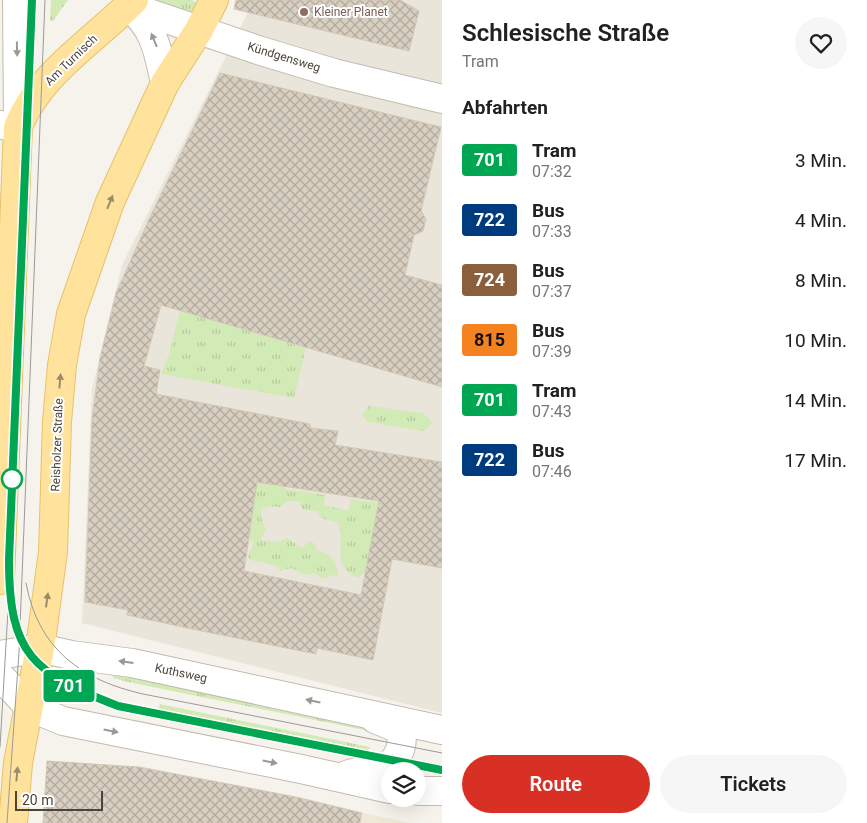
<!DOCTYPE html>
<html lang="de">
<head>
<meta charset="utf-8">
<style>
	:root { --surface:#fff; --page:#f6f6f6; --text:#202124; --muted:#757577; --accent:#d93025 }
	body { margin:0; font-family:Roboto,sans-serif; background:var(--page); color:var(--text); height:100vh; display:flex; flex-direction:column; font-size:19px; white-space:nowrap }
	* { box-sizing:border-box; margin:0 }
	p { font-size:16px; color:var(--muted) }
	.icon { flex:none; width:28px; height:28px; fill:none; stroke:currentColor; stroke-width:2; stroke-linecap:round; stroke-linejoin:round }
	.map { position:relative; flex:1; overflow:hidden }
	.details { display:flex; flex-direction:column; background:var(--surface); width:425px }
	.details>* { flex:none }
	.badge { padding:0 10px; border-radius:4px; font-size:18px; line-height:32px }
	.controls { position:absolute; left:381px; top:762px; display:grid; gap:10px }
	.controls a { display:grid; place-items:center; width:45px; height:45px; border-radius:50%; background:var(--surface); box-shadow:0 5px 20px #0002; font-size:25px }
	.scale { position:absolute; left:15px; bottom:12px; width:88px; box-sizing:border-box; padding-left:5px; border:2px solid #4b4439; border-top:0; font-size:14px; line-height:18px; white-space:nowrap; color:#4b4439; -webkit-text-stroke:4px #fff; paint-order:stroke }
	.map>.badge { position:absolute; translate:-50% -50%; box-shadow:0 0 0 2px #fff }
	h2 { padding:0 20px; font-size:19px; line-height:45px }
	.round { display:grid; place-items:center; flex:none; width:52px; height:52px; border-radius:26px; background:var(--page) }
	.summary { display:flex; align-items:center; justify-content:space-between; height:85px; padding:0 20px }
	h1 { font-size:24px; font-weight:600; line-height:38px }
	.action { display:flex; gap:10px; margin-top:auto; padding:10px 20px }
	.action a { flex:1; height:58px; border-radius:30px; background:var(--accent); color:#fff; font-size:20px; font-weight:600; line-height:58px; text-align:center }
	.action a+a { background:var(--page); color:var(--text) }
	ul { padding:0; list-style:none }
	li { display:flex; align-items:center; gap:15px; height:60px; padding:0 20px }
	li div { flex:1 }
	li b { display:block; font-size:19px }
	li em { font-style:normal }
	li .badge { min-width:55px; font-weight:700; text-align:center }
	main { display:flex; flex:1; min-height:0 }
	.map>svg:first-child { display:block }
	.residential { fill:#eae5da }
	.education { fill:#efe8d6 }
	.grass { fill:url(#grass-tufts) }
	.building { fill:url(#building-cross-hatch); stroke:#d3c7b4; fill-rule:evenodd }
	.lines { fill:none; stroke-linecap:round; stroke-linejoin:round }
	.minor-casing { stroke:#c2bbae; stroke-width:30 }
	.major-casing { stroke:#e6c16a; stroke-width:30 }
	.minor { stroke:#fff; stroke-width:28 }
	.major { stroke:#ffe39c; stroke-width:28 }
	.tram { stroke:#9a9a9a; stroke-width:1 }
	.oneway { fill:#9c9892 }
	.oneway2 { fill:#9c8c66 }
	.line-casing { stroke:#fff; stroke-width:11 }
	.line { stroke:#00a651; stroke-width:8 }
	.education-dot { fill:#8d6e63; stroke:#fff; stroke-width:2 }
	.stop-dot { fill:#fff; stroke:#00a651; stroke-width:2.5 }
	.labels { text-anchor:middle; stroke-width:4; stroke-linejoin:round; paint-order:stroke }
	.education-label { font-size:12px; fill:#785e54; stroke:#fff; text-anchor:start }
	.street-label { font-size:12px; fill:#4b4439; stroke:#fff }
</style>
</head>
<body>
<main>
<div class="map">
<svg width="442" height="823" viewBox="0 0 442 823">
	<defs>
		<pattern id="grass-tufts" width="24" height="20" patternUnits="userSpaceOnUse" patternTransform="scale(1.25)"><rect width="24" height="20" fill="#d2eab5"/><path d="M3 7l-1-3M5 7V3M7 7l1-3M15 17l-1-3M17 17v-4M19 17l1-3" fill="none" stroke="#b6ca9c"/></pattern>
		<pattern id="building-cross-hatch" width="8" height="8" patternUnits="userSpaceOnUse" patternTransform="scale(1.25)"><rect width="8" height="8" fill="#d8cfc1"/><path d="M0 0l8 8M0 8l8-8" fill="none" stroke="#b1aa9e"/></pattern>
	</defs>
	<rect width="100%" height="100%" fill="#f6f3ec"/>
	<polygon class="residential" points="254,0 442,0 442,713 82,623 92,389 122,265"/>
	<polygon class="education" points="363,813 411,823 361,823"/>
	<g class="grass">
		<polygon points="51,0 68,0 53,21 50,20"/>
		<polygon points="155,0 192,0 197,3 191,14 150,5"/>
		<polygon points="180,311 306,348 294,398 161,374 169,354"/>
		<polygon points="369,406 423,413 432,422 429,427 423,431 368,422 362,415"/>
		<path d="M256,481L286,486V489L325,495L324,505L348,511L351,499L379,503L365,572L358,578C328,565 348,542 337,522L323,519L317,511L303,510L299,501H288L280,507L269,506L261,509V517L266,531L260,540L279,542L287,538L302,548L310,541L315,544L317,550C330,552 337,563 338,576L331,575L328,578H321L314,573L306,575L291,568L281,571L274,565L250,560L248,556L254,542L247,537Z"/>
		<polygon points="113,673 362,722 369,731 128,682 113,678"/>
		<polygon points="160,704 370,747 367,757 363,759 158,719"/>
	</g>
	<g class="building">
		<polygon points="236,0 400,0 419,11 409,51 234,9"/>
		<path d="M220,73L441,127L421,211L426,219L423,231L414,235L405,275L442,285V387L161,305L144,366L160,370L156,394L310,424V428L338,431L335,445L442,462V568L392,559L373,660L317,648L316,654L197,630L127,615L128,610L85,602L92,419L100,358L116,293L151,215ZM257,482L379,501L361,595L244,571Z"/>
		<polygon points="47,761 139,767 296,797 362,813 360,823 43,823"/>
	</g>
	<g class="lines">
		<g class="minor-casing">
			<g id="minor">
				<polyline points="128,6 258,50 334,73 442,99"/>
				<path d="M128,6C155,28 158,51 165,83"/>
				<polyline points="0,125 18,127 17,0"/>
				<polyline points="0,655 40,648 71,655 132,663 442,730"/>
				<polyline points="0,676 29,707 63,721 301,769 390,789"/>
				<path d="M347,775C366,766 388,777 399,752C402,745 403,737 399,729L375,719"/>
				<polyline points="418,791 442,791"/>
			</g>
		</g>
		<g class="major-casing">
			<g id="major">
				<path d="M0,580L18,127C39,73 95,40 134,0"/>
				<polyline points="13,823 18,763 40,648 53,552 57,422 62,365 71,314 110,202 165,83 199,30 214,0"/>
			</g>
		</g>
		<use href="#minor" class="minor"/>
		<use href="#major" class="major"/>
		<g class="tram">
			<path d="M32,0L9,560C9,655 33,673 118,706L442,770"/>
			<path d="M26,583C38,649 81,680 143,694L442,753"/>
			<polyline points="0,747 8,610"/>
			<polyline points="7,823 19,652 45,0"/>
		</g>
	</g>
	<defs><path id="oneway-solid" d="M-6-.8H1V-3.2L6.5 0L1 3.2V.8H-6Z" transform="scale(1.25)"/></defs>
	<g class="oneway">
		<use href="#oneway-solid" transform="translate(154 40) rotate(-112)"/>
		<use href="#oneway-solid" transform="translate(17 49) rotate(89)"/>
		<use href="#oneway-solid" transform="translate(126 662) rotate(-172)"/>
		<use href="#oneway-solid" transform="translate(313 701) rotate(-168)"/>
		<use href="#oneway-solid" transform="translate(111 731) rotate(11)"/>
		<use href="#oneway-solid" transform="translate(270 762) rotate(11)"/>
	</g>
	<g class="oneway2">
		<use href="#oneway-solid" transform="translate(110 202) rotate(-68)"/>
		<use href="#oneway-solid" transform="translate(60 381) rotate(-85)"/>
		<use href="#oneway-solid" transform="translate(47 600) rotate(-82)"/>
		<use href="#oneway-solid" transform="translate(17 774) rotate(-85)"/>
	</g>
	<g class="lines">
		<g class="line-casing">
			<path id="line" d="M32,0L9,560C9,655 33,673 118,706L442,770"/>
		</g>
		<use href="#line" class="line"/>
	</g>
	<circle class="education-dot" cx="304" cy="12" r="5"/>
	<circle class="stop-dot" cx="12" cy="479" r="10"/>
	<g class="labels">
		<g class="education-label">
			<text x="314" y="16">Kleiner Planet</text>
		</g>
		<g class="street-label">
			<text transform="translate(284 57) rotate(17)" y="4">Kündgensweg</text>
			<text transform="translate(71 60) rotate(-44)" y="4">Am Turnisch</text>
			<text transform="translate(57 445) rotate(-88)" y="4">Reisholzer Straße</text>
			<text transform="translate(181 673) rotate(12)" y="4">Kuthsweg</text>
		</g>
	</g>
</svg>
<div class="controls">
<a><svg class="icon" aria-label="layers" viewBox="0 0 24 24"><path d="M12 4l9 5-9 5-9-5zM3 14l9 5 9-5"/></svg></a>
</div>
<div class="scale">20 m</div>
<b class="badge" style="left:69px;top:686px;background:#00a651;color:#fff">701</b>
</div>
<section class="details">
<div class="summary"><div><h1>Schlesische Straße</h1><p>Tram</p></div><a class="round"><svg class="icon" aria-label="heart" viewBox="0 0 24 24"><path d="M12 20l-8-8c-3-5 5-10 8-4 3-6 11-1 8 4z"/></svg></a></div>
<h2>Abfahrten</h2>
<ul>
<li><span class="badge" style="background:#00a651;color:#fff">701</span><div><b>Tram</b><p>07:32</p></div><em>3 Min.</em></li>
<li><span class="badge" style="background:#003b80;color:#fff">722</span><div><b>Bus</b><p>07:33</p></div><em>4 Min.</em></li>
<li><span class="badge" style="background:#8b5e3c;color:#fff">724</span><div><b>Bus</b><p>07:37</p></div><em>8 Min.</em></li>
<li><span class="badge" style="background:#f58220;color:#111">815</span><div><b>Bus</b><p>07:39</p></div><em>10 Min.</em></li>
<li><span class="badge" style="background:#00a651;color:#fff">701</span><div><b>Tram</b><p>07:43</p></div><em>14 Min.</em></li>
<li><span class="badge" style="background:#003b80;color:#fff">722</span><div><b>Bus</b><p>07:46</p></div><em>17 Min.</em></li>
</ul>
<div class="action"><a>Route</a><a>Tickets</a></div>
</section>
</main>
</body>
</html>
